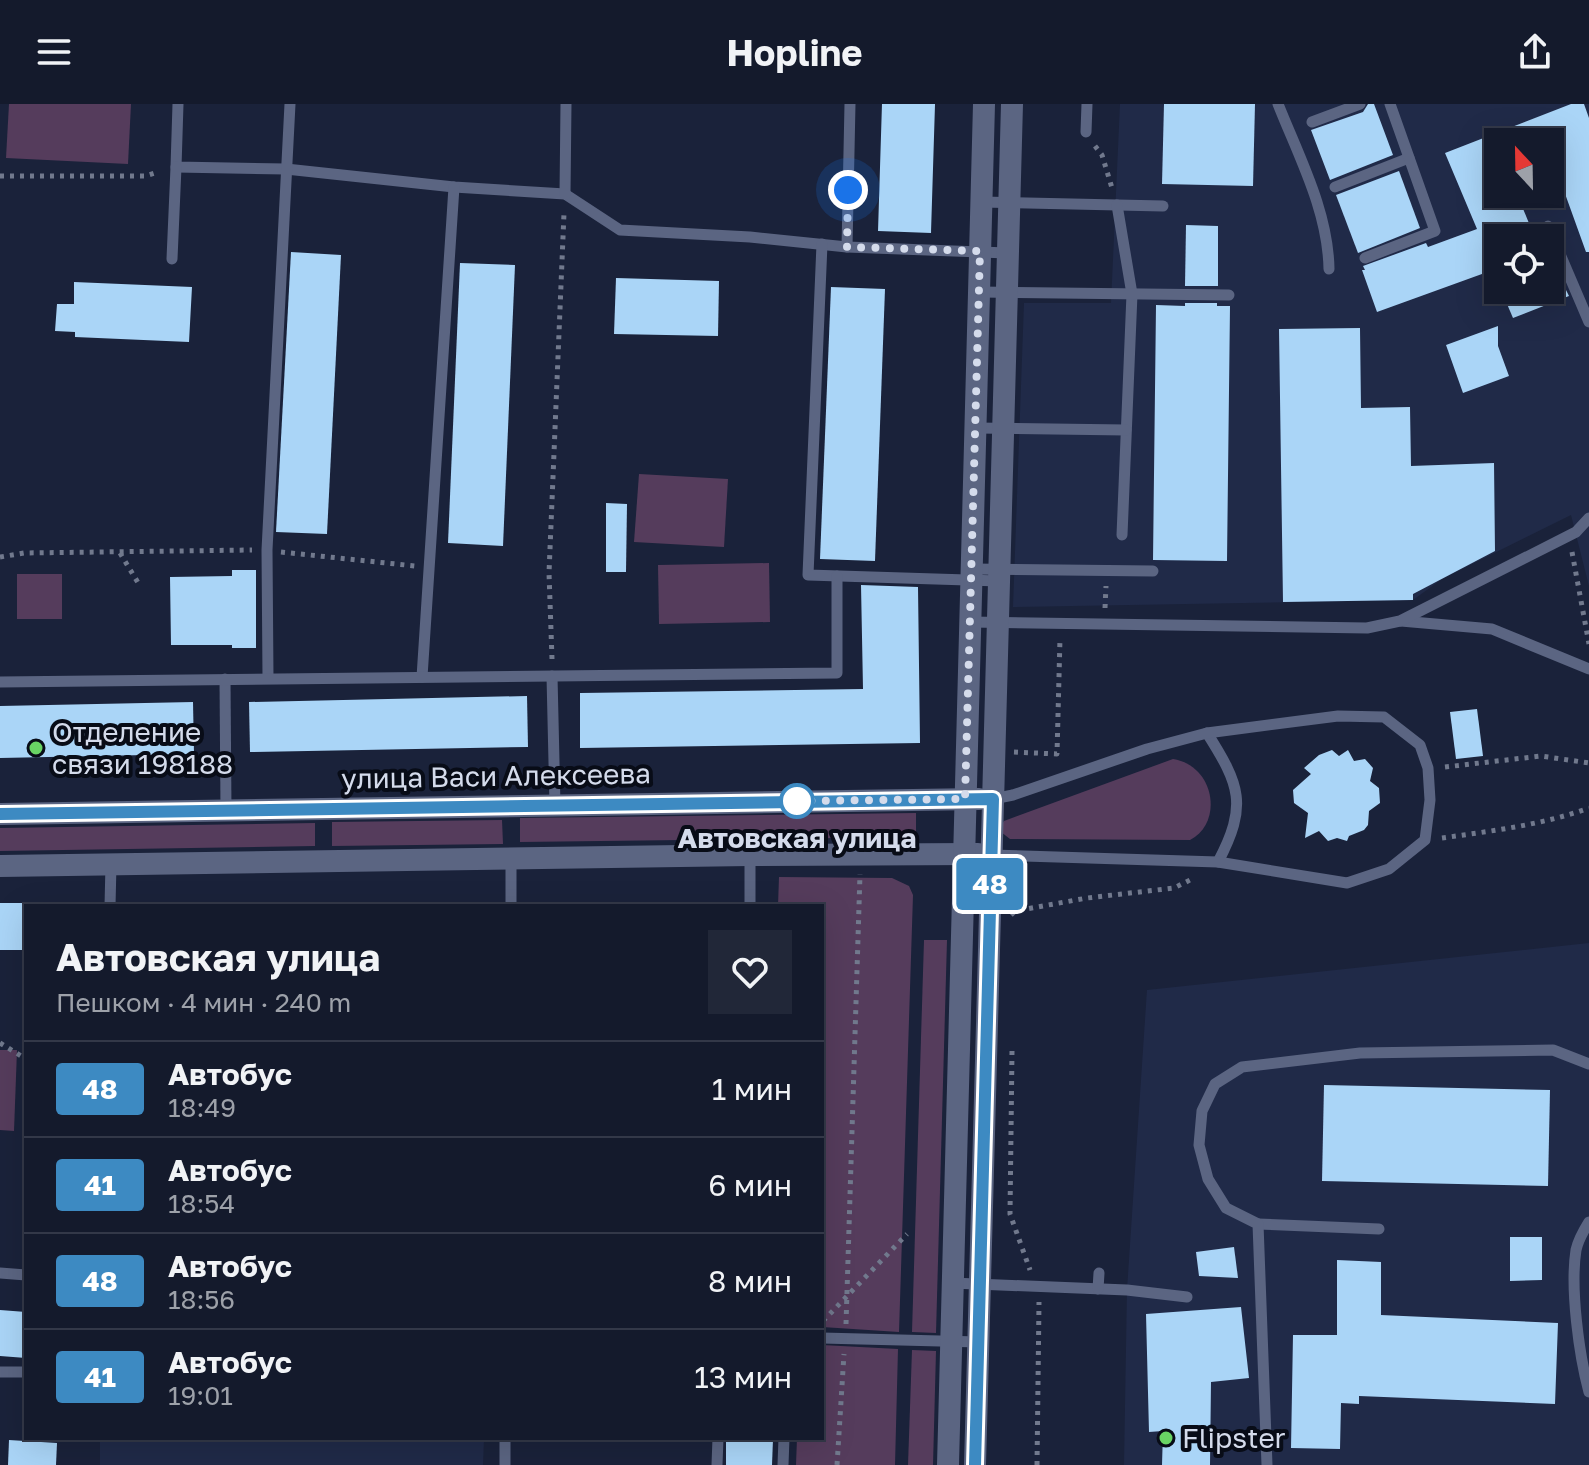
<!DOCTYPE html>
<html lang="ru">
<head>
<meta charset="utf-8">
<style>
	:root { --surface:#141a2c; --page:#212738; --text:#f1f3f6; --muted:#9da1a9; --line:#333848 }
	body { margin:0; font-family:"Golos Text",sans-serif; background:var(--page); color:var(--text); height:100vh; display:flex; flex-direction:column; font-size:30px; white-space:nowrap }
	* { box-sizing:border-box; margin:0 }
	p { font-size:26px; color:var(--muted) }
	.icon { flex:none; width:44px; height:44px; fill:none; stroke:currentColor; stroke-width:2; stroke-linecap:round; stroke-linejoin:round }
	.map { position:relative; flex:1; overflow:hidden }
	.sheet { position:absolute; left:24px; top:800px; width:800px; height:536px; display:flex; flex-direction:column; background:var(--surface); border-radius:0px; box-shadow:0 8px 32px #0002,0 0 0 2px var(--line) }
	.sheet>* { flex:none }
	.badge { padding:0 16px; border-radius:6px; font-size:28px; line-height:52px }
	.needle { width:52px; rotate:338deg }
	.tools { position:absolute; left:1484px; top:24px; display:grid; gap:16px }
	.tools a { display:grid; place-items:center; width:80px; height:80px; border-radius:0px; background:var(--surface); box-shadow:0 8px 32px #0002,0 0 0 2px var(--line); font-size:40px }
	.you { position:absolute; width:40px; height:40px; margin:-20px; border:6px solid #fff; border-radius:50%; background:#1a73e8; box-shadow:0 0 0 12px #1a73e833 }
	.map>.badge { position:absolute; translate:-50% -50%; box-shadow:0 0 0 4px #fff }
	.round { display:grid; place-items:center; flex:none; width:84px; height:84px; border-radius:0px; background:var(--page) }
	.overview { display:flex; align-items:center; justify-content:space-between; height:136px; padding:0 32px }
	h1 { font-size:38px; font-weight:700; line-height:60px }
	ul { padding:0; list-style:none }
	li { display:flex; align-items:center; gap:24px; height:96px; padding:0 32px; border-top:2px solid var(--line) }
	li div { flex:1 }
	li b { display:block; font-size:30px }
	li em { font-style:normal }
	li .badge { min-width:88px; font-weight:700; text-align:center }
	header { display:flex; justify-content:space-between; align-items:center; height:104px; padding:0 32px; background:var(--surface); font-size:36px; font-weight:700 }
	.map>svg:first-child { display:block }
	.built { fill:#202a48; fill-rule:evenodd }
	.green { fill:#553c5c }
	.building { fill:#aad5f7 }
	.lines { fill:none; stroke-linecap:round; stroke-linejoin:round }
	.path { stroke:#71798d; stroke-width:5; stroke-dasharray:4 6; stroke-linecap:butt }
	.lane { stroke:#5b6582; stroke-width:11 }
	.street { stroke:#5b6582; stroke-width:22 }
	.line-casing { stroke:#fff; stroke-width:18 }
	.line { stroke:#3d8ac2; stroke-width:12 }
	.walk { stroke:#d4dbeb; stroke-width:8; stroke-dasharray:0 14.4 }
	.poi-dot { fill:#69d464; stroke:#080c17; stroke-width:3 }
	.stop-dot { fill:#fff; stroke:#3d8ac2; stroke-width:4 }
	.labels { text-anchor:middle; stroke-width:8; stroke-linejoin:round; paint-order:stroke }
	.poi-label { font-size:28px; fill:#d4dbeb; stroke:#080c17; text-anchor:start }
	.street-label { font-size:28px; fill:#d4dbeb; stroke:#080c17 }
	.stop-label { font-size:28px; font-weight:bold; fill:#d4dbeb; stroke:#080c17 }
</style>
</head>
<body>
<header><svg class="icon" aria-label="menu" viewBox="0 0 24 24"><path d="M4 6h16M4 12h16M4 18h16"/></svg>Hopline<svg class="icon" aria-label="share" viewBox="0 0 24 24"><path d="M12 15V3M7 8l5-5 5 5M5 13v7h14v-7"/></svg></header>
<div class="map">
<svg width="1589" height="1361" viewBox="0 0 1589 1361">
	<rect width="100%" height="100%" fill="#1a223a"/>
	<g class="built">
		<path d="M1120,0H1589V482L1571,411L1442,475L1413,496L1013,503L1024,199H1111ZM1498,38H1550V90H1498ZM1498,134H1550V186H1498Z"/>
		<polygon points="1589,839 1589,1361 1124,1361 1127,1186 1147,886"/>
		<polygon points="100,1334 484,1334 483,1361 100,1361"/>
	</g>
	<g class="green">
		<polygon points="9,0 131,0 128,60 6,54"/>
		<polygon points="639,370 728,375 724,443 634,438"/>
		<polygon points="769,459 770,518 659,520 658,461"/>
		<rect x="17" y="470" width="45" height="45"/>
		<path d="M1173,655C1216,662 1223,720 1190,736L1010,735L1001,728V722L1004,717Z"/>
		<polygon points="916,709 916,733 520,738 520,714"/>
		<polygon points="502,716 503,740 332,742 332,718"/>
		<polygon points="315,719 315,742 0,747 0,724"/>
		<polygon points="779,773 892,774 909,782 913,791 899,1228 822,1223 822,802 778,802"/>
		<polygon points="924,836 947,836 936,1229 912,1228"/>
		<polygon points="0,946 17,946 14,1027 0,1026"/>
		<polygon points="822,1241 898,1245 895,1361 796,1361 797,1334 822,1334"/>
		<polygon points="912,1246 936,1247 933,1361 908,1361"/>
	</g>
	<g class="building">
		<polygon points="882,0 935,0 931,129 878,127"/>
		<polygon points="1164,0 1255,0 1253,82 1162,80"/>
		<polygon points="1368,0 1374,0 1393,51 1330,76 1311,26 1363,8"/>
		<polygon points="1571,0 1584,0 1589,14 1589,148 1586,148 1550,48 1550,38 1498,38 1498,90 1517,90 1535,134 1498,134 1498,176 1493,166 1377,208 1362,166 1365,166 1363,162 1426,139 1428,143 1477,125 1445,49"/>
		<polygon points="1399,67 1420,124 1358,149 1336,91"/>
		<polygon points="1186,121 1218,122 1218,182 1185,182"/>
		<polygon points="291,148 341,151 327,430 276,428"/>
		<polygon points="460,159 515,161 503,442 448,439"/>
		<polygon points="616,174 719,177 718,232 614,230"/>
		<polygon points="74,178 192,183 189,238 75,233 75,228 55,227 57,200 74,200"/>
		<polygon points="831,183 885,185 875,457 820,455"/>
		<polygon points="1501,186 1566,186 1569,192 1513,214"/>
		<polygon points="1185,199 1217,199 1217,202 1230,202 1227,457 1153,456 1156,201 1185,202"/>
		<polygon points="1498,222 1498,242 1509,272 1463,289 1446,241"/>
		<polygon points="1360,224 1361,304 1410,303 1411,362 1494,359 1495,447 1413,490 1413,496 1283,498 1279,225"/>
		<polygon points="606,399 627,400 626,468 606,468"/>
		<polygon points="232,466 256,466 256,544 232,544 232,541 171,541 170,473 232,472"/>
		<polygon points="861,481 918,483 920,639 580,644 580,589 863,585"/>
		<polygon points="527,592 528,643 250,648 249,598"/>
		<polygon points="193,598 194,650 0,654 0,602"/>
		<polygon points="1477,605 1483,652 1456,655 1450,608"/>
		<polygon points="1332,646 1339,652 1348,646 1354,657 1365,655 1373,664 1370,677 1379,684 1380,699 1369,707 1368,721 1364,726 1349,732 1347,737 1337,734 1328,737 1319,727 1305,734 1308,709 1294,699 1293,686 1311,670 1304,664 1319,651"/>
		<rect x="0" y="799" width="26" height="47"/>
		<polygon points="1324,981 1550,986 1548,1082 1322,1077"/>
		<polygon points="1510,1133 1542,1133 1542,1176 1510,1177"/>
		<polygon points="1234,1143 1238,1174 1199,1172 1196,1148"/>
		<polygon points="1337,1156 1381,1158 1381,1211 1558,1219 1555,1300 1359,1292 1359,1300 1341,1299 1340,1345 1291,1344 1293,1231 1337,1231"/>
		<polygon points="1241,1203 1249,1274 1211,1278 1210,1361 1162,1361 1163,1327 1149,1328 1146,1210"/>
		<polygon points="0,1206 26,1208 26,1254 0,1252"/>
		<polygon points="726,1334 773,1335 772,1361 726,1361"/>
		<polygon points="9,1336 57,1339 56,1361 8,1361"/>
	</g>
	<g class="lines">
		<g class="path">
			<polyline points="1095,42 1102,51 1112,84"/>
			<polyline points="0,72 145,72 158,68"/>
			<polyline points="281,448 415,462"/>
			<polyline points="1572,448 1589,540"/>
			<polyline points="120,449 140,482"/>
			<polyline points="0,453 24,449 252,446"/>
			<polyline points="1105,504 1106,482"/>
			<polyline points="552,555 549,469 564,109"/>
			<polyline points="1014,648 1057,650 1060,534"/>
			<polyline points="1445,663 1541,652 1589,659"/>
			<path d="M1442,734C1491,727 1542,721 1589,704"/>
			<polyline points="1011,811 1015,807 1087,794 1174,784 1192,775"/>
			<polyline points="0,939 26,955"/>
			<polyline points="1012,947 1010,1110 1030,1166"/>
			<polyline points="823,1217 907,1130"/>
			<polyline points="846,1220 860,770"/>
			<polyline points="837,1361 844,1250"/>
			<polyline points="1037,1361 1039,1198"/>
		</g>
		<g class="lane">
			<polyline points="178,0 176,63 286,65 454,83 565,90 620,126 750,133 847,143 1007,149"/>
			<path d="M1278,0C1299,53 1328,107 1329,165"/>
			<polyline points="1312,18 1360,0"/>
			<polyline points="1086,28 1087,0"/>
			<polyline points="1335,83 1409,54"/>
			<polyline points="565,90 566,0"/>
			<polyline points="981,98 1163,102"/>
			<polyline points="1117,101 1132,190 1122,431"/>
			<polyline points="1548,122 1589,218"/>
			<polyline points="822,140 808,471 999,477"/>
			<polyline points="847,143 850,0"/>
			<polyline points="1365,154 1435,127 1390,0"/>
			<polyline points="172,155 176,63"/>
			<polyline points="979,188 1229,191"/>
			<polyline points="975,324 1126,326"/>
			<polyline points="971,465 1153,467"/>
			<polyline points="1401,517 1492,525 1589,565"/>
			<polyline points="970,518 1367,524 1400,517 1576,428 1589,414"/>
			<polyline points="552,572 555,701"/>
			<polyline points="422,573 454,83"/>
			<polyline points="268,574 267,446 290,0"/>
			<polyline points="225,575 226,706"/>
			<polyline points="0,578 837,569 837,472"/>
			<path d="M1207,629C1240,681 1248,701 1218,758"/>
			<polyline points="750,751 750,802"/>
			<polyline points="991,751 1218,758 1347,779 1389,765 1425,736 1430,696 1428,664 1420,641 1384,613 1338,612 1207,629 1147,645 1013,691 993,695"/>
			<polyline points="110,802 111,760"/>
			<polyline points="511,802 511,755"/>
			<path d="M1589,1118C1584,1126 1578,1137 1576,1146C1570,1184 1579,1251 1589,1288"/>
			<polyline points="1258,1120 1379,1125"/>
			<polyline points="0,1169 26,1171"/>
			<polyline points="952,1179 1127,1186 1187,1193"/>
			<polyline points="1098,1185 1099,1169"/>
			<polyline points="822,1234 979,1238"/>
			<polyline points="0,1268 26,1268"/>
			<polyline points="505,1361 505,1334"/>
			<polyline points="717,1361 718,1334"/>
			<polyline points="783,1361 784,1334"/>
			<polyline points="1267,1361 1258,1120 1226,1104 1208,1075 1199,1041 1202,1007 1215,980 1242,963 1360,949 1553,946 1589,960"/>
		</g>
		<g class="street">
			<polyline points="0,710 979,695"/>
			<polyline points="0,762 750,751 978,750"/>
			<polyline points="948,1361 984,0"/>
			<polyline points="975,1361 1012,0"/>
		</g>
	</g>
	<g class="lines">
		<g class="line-casing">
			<polyline id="line" points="0,710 993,695 975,1361"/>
		</g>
		<use href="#line" class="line"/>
		<polyline class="walk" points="797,697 965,695 980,147 847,143 848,86"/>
	</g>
	<g class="poi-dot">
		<circle cx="36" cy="644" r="8"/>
		<circle cx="1166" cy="1334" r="8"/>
	</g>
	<circle class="stop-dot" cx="797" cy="697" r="16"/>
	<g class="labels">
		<g class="poi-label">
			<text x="52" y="638">Отделение<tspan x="52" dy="32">связи 198188</tspan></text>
			<text x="1182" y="1344">Flipster</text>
		</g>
		<g class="street-label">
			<text transform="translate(496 672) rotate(-1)" y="10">улица Васи Алексеева</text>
		</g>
		<g class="stop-label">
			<text x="797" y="744">Автовская улица</text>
		</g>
	</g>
</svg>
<div class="tools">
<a><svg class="needle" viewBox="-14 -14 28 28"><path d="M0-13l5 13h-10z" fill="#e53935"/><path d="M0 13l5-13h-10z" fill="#9da1a9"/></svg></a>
<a><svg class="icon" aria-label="locate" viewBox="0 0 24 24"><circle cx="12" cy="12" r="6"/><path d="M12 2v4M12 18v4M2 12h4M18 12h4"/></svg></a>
</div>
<div class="you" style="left:848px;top:86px"></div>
<b class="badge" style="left:990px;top:780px;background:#3d8ac2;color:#fff">48</b>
<section class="sheet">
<div class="overview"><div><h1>Автовская улица</h1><p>Пешком · 4 мин · 240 m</p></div><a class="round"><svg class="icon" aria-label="heart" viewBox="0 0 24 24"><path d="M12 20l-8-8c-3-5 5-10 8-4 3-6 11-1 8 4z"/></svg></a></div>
<ul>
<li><span class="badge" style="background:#3d8ac2;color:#fff">48</span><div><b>Автобус</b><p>18:49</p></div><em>1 мин</em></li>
<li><span class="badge" style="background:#3d8ac2;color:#fff">41</span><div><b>Автобус</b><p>18:54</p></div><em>6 мин</em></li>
<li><span class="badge" style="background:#3d8ac2;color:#fff">48</span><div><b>Автобус</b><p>18:56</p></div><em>8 мин</em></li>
<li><span class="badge" style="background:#3d8ac2;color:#fff">41</span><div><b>Автобус</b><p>19:01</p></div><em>13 мин</em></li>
</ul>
</section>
</div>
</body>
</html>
